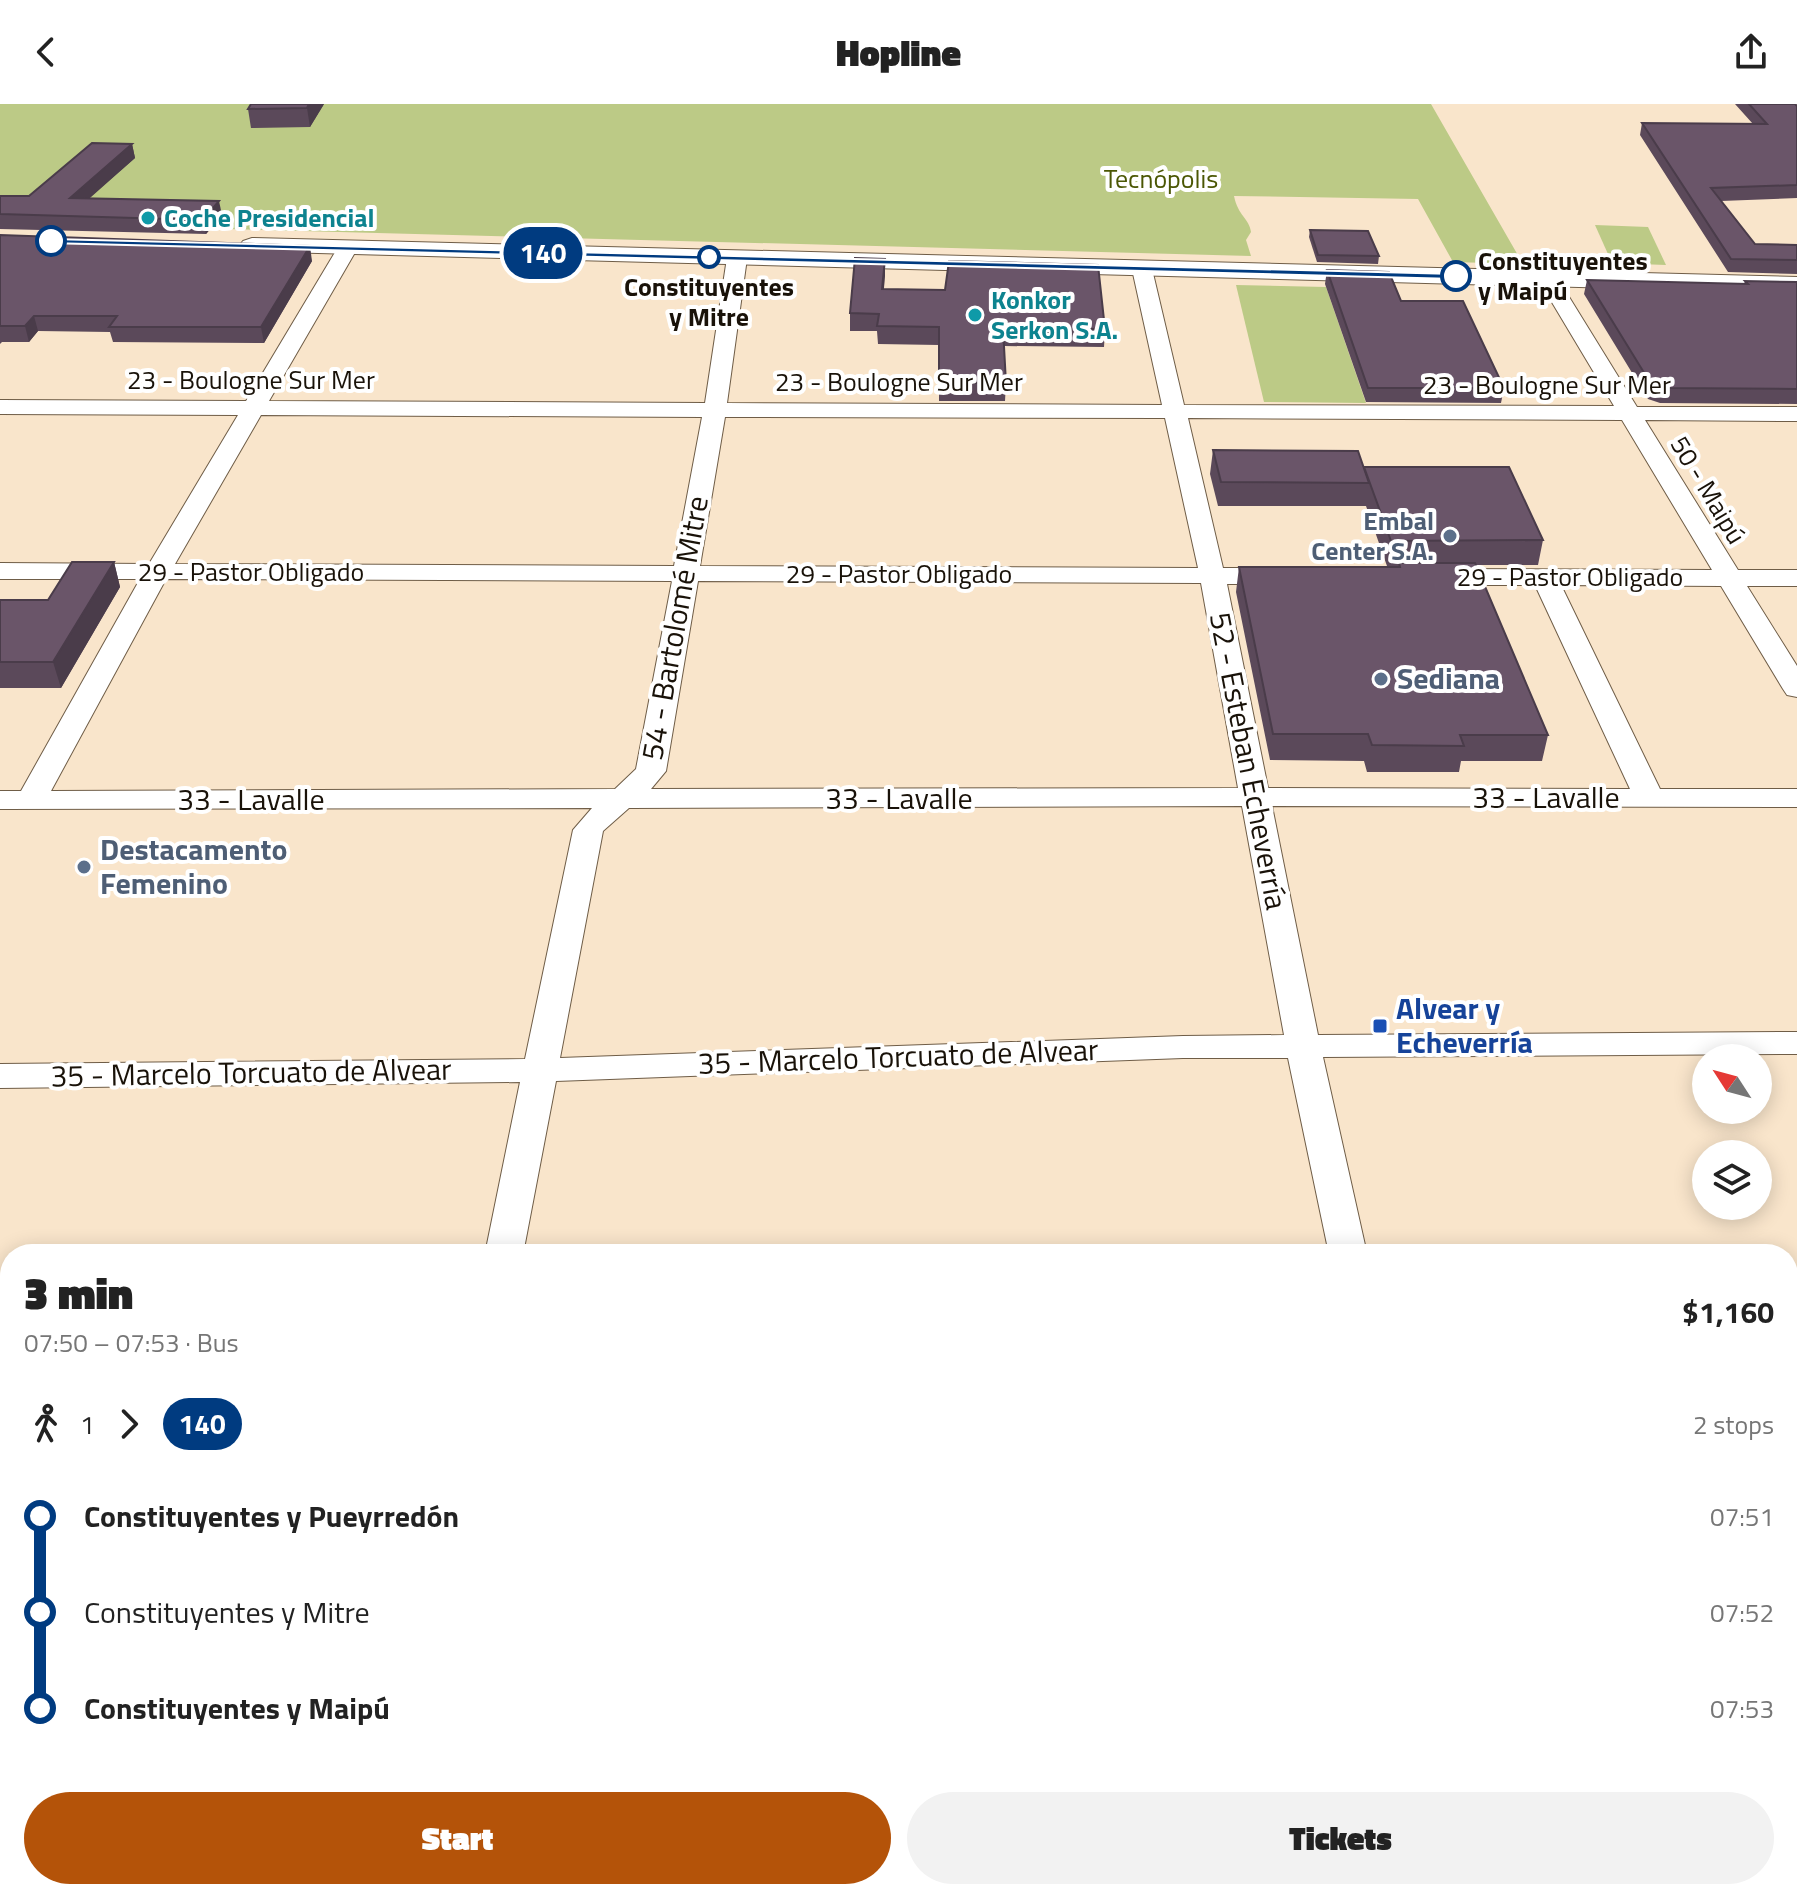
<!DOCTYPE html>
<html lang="en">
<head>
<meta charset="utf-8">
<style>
	:root { --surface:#fff; --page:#f2f2f2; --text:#222; --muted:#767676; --accent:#b45309 }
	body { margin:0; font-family:"Titillium Web",sans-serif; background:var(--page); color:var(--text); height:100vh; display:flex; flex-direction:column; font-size:30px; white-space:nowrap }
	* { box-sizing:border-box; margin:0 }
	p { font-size:26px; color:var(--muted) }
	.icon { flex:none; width:44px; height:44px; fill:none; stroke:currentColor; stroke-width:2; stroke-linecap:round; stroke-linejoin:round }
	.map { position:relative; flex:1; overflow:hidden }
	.sheet { position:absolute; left:0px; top:1140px; width:1798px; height:656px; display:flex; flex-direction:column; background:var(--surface); border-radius:32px 32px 0 0; box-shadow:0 4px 20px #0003 }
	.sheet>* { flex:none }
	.badge { padding:0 16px; border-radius:26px; font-size:28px; line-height:52px }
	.needle { width:52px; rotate:306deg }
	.buttons { position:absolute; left:1692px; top:940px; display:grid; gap:16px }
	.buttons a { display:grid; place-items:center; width:80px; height:80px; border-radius:50%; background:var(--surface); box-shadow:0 4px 20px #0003; font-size:40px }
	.map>.badge { position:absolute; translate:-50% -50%; box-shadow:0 0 0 4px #fff }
	.legs { display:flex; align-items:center; gap:12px; height:88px; padding:0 24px; font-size:26px }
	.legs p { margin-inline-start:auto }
	.headline { display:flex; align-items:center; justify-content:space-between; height:136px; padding:0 24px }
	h1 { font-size:44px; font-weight:800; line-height:60px }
	.primary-button { display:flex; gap:16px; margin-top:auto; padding:16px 24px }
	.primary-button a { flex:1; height:92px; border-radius:48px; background:var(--accent); color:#fff; font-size:32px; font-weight:800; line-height:92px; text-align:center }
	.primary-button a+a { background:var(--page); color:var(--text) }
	ul { padding:0 24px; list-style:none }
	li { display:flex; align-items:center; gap:28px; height:96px; font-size:30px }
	li i { display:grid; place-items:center; width:12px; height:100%; margin:0 10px; background:currentColor }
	li i::after { content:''; width:20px; height:20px; margin:-10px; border:6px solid; border-radius:50%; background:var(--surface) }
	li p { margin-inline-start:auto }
	li:first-child i { background:linear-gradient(#0000 50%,currentColor 0) }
	li:last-child i { background:linear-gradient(currentColor 50%,#0000 0) }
	header { display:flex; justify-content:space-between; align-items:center; height:104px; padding:0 24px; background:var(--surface); font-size:36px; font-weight:800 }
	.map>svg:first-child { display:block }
	.green { fill:#bcca86 }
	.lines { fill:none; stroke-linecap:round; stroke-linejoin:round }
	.minor-casing { stroke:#6f5d47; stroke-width:2 }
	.major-casing { stroke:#6f5d47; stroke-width:2 }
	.minor { fill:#fff; fill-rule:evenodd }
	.major { fill:#fff; fill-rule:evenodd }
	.wall { fill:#5b495a }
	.shaded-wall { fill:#4a3c4a }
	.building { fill:#6a5569; stroke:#4a3c4a; stroke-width:2 }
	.line-1 { fill:#003b80; stroke:#fff; stroke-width:2 }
	.culture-dot { fill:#0f9aa8; stroke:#fff; stroke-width:3 }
	.stop-1-dot { fill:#fff; stroke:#003b80; stroke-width:4 }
	.service-dot { fill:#5c6f8a; stroke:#fff; stroke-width:3 }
	.transit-dot { fill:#1a4fb4; stroke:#fff; stroke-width:3 }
	.labels { text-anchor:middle; stroke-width:8; stroke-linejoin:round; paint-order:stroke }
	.far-park-label { font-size:26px; fill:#4b5704; stroke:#fff }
	.far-culture-label { font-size:26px; font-weight:bold; fill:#0d838f; stroke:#fff; text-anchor:start }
	.far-stop-label { font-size:26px; font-weight:bold; fill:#191209; stroke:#fff; text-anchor:start }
	.far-street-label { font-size:26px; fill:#191209; stroke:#fff }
	.far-service-label { font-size:26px; font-weight:bold; fill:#4e5e75; stroke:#fff; text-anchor:end }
	.street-label { font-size:30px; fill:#191209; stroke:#fff }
	.service-label { font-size:30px; font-weight:bold; fill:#4e5e75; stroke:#fff; text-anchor:start }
	.transit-label { font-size:30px; font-weight:bold; fill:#164399; stroke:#fff; text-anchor:start }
</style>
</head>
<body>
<header><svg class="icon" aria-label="back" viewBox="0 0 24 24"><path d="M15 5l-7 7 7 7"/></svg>Hopline<svg class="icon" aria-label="share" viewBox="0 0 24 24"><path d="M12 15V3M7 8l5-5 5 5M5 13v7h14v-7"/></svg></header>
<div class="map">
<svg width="1797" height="1796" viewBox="0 0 1797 1796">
	<rect width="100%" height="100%" fill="#f9e5cb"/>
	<g class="green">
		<path d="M0,0H1431L1523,160L1453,158L1418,95L1234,92C1238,112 1249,114 1251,128L1246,136L1251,152L0,119Z"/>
		<polygon points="1595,121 1648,123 1666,161 1612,159"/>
		<polygon points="1236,181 1326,183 1366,299 1264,298"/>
	</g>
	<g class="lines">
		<g class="minor-casing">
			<g id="minor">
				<path d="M347,139L357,145L269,297L705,299L727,154L737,148L747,154L727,299L1162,301L1132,165L1142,159L1152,165L1184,301L1614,302L1538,175L1548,169L1558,175L1637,303H1797V317L1645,316L1738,466H1797V482H1747L1797,562V593L1787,591L1783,585L1721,482L1561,481L1660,685H1797V703L1272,702L1318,931L1797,928V950L1323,953L1367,1150H1329L1288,954H1183L556,977L523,1150H485L520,978L0,984V960L525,955L573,726L592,704L0,705V687H21L140,475H0V459L149,460L238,311L0,310V296L246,297L337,145ZM261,311L702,313L674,462L175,460ZM725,313L1165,314L1198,464L700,462ZM1188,314L1622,316L1712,466L1437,465L1428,468L1424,473L1428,478L1437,481H1535L1630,685L1268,684L1227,480H1285L1294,477L1298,472L1294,467L1285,464H1223ZM166,475L672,477L636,665L615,685L51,687ZM698,477L1201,479L1238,684L651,685L666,667ZM1242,702L1284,931L1183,932L560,954L603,727L629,704Z"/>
				<rect x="1788" y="1253" width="9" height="32"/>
				<rect x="0" y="1266" width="10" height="32"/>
				<rect x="1788" y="1734" width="9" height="46"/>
				<rect x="0" y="1737" width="10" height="48"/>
				<polygon points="357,1786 407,1786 406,1796 354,1796"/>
				<polygon points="1450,1786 1500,1786 1503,1796 1451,1796"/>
			</g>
		</g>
		<g class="major-casing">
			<polygon id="major" points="252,134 1797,173 1797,189 243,147 239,142 243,137"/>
		</g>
		<use href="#minor" class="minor"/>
		<use href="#major" class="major"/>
	</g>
	<g class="wall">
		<polygon points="324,0 310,23 251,24 248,5"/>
		<polygon points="1735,0 1795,0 1797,2 1797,94 1721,97 1755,140 1797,141 1797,170 1728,168 1640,31 1642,19 1753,20"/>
		<polygon points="132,40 135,54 89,94 222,111 206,130 0,125 0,92 29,92"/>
		<polygon points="1310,126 1379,152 1378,160 1317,158 1309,133"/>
		<polygon points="0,131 312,157 264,239 113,238 110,228 38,227 29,238 2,238 0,240"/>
		<polygon points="885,155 884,185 1105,225 1104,243 1004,242 1006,279 1005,297 939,297 939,241 878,240 877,227 850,227 850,209"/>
		<polygon points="1327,166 1401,197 1504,284 1501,299 1366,298 1325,180"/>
		<polygon points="1587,176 1744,180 1745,177 1797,178 1797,300 1660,299 1648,295 1584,190"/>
		<polygon points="1213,346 1364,363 1543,436 1538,461 1476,461 1548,631 1542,657 1461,657 1459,668 1367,668 1364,657 1270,656 1236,488 1239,463 1398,463 1398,462 1387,462 1366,402 1218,402 1210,370"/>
		<polygon points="114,458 120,483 61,584 0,584 0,496 48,496"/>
	</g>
	<g class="shaded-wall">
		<polygon points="309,0 324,0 310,23 307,4"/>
		<polygon points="132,40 135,54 73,109 70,94"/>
		<polygon points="219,97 222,111 206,130 203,116"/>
		<polygon points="310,142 312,157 264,239 261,223"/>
		<polygon points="885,155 885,172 882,203 882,185"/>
		<polygon points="34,212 38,227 29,238 25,222"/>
		<polygon points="114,458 120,483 61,584 53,558"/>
	</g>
	<g class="building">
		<polygon points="251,0 309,0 307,4 248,5"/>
		<polygon points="1749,0 1795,0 1797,2 1797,81 1711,84 1755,140 1797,141 1797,156 1731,155 1642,19 1767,20"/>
		<polygon points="92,39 132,40 70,94 219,97 203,116 0,110 0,92 29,92"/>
		<polygon points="1310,126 1368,127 1379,152 1318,151"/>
		<polygon points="0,131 310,142 261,223 109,223 117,212 34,212 25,222 0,222"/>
		<polygon points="855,154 885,155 882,185 945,186 949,157 1098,161 1105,225 1003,224 1006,279 939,279 939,223 877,222 879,210 850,209"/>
		<polygon points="1327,166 1389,168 1401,197 1463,197 1504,284 1368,284"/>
		<polygon points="1587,176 1748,180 1745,177 1797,178 1797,285 1664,284 1651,280"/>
		<polygon points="1213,346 1358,347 1369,379 1221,378"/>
		<polygon points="1364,363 1509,363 1543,436 1391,437"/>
		<polygon points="72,458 114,458 53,558 0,558 0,496 48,496"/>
		<polygon points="1399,459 1475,459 1548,631 1460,631 1464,642 1372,641 1368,630 1273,630 1239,463 1400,463"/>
		<polygon points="438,1786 493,1786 491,1796 426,1796"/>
		<polygon points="882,1786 960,1787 960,1796 882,1796"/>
	</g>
	<polygon class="line-1" points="51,135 1456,170 1461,172 1456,175 48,139"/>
	<g class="culture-dot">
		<circle cx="148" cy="114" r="8"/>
		<circle cx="975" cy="211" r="8"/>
	</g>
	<g class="stop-1-dot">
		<circle cx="51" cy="137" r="14"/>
		<circle cx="709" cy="153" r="10"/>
		<circle cx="1456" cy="172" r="14"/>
	</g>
	<g class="service-dot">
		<circle cx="1450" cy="432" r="8"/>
		<circle cx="1381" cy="575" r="8"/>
		<circle cx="84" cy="763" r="8"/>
	</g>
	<rect class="transit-dot" x="1372" y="914" width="16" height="16" rx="4"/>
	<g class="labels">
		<g class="far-park-label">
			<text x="1161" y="84">Tecnópolis</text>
		</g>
		<g class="far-culture-label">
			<text x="164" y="123">Coche Presidencial</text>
			<text x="991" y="205">Konkor<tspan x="991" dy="30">Serkon S.A.</tspan></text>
		</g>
		<g class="far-stop-label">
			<text x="1478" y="166">Constituyentes<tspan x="1478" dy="30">y Maipú</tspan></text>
			<text x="709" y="192" text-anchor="middle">Constituyentes<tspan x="709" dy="30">y Mitre</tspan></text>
		</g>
		<g class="far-street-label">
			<text x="251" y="285">23 - Boulogne Sur Mer</text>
			<text x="899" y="287">23 - Boulogne Sur Mer</text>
			<text x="1547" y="290">23 - Boulogne Sur Mer</text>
			<text transform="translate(1708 386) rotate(59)" y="9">50 - Maipú</text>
			<text x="251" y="477">29 - Pastor Obligado</text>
			<text x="899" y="479">29 - Pastor Obligado</text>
			<text x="1570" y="482">29 - Pastor Obligado</text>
		</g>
		<g class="far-service-label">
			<text x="1434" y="426">Embal<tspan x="1434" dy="30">Center S.A.</tspan></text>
		</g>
		<g class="street-label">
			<text transform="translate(675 524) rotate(-80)" y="10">54 - Bartolomé Mitre</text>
			<text transform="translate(1248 657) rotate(79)" y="10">52 - Esteban Echeverría</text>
			<text x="1546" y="704">33 - Lavalle</text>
			<text x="899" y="705">33 - Lavalle</text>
			<text x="251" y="706">33 - Lavalle</text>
			<text transform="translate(898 953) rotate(-2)" y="10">35 - Marcelo Torcuato de Alvear</text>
			<text transform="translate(251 969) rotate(-1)" y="10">35 - Marcelo Torcuato de Alvear</text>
		</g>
		<g class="service-label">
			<text x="1397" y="585">Sediana</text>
			<text x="100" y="756">Destacamento<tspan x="100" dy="34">Femenino</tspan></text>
		</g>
		<g class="transit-label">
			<text x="1396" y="915">Alvear y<tspan x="1396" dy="34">Echeverría</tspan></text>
		</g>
	</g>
</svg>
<div class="buttons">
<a><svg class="needle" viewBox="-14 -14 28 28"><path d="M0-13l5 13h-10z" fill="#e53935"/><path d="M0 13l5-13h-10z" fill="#767676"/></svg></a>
<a><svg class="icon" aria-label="layers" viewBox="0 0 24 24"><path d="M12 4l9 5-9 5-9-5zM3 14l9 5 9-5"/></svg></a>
</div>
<b class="badge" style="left:543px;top:149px;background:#003b80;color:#fff">140</b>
<section class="sheet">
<div class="headline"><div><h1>3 min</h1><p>07:50 – 07:53 · Bus</p></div><b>$1,160</b></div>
<div class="legs"><svg class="icon" aria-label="walk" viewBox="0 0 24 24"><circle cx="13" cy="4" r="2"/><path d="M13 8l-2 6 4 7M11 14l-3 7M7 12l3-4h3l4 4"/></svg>1<svg class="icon" aria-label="forward" viewBox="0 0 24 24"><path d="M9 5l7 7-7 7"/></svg><b class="badge" style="background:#003b80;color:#fff">140</b><p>2 stops</p></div>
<ul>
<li><i style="color:#003b80"></i><b>Constituyentes y Pueyrredón</b><p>07:51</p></li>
<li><i style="color:#003b80"></i><span>Constituyentes y Mitre</span><p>07:52</p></li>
<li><i style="color:#003b80"></i><b>Constituyentes y Maipú</b><p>07:53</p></li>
</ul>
<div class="primary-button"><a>Start</a><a>Tickets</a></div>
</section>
</div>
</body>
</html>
